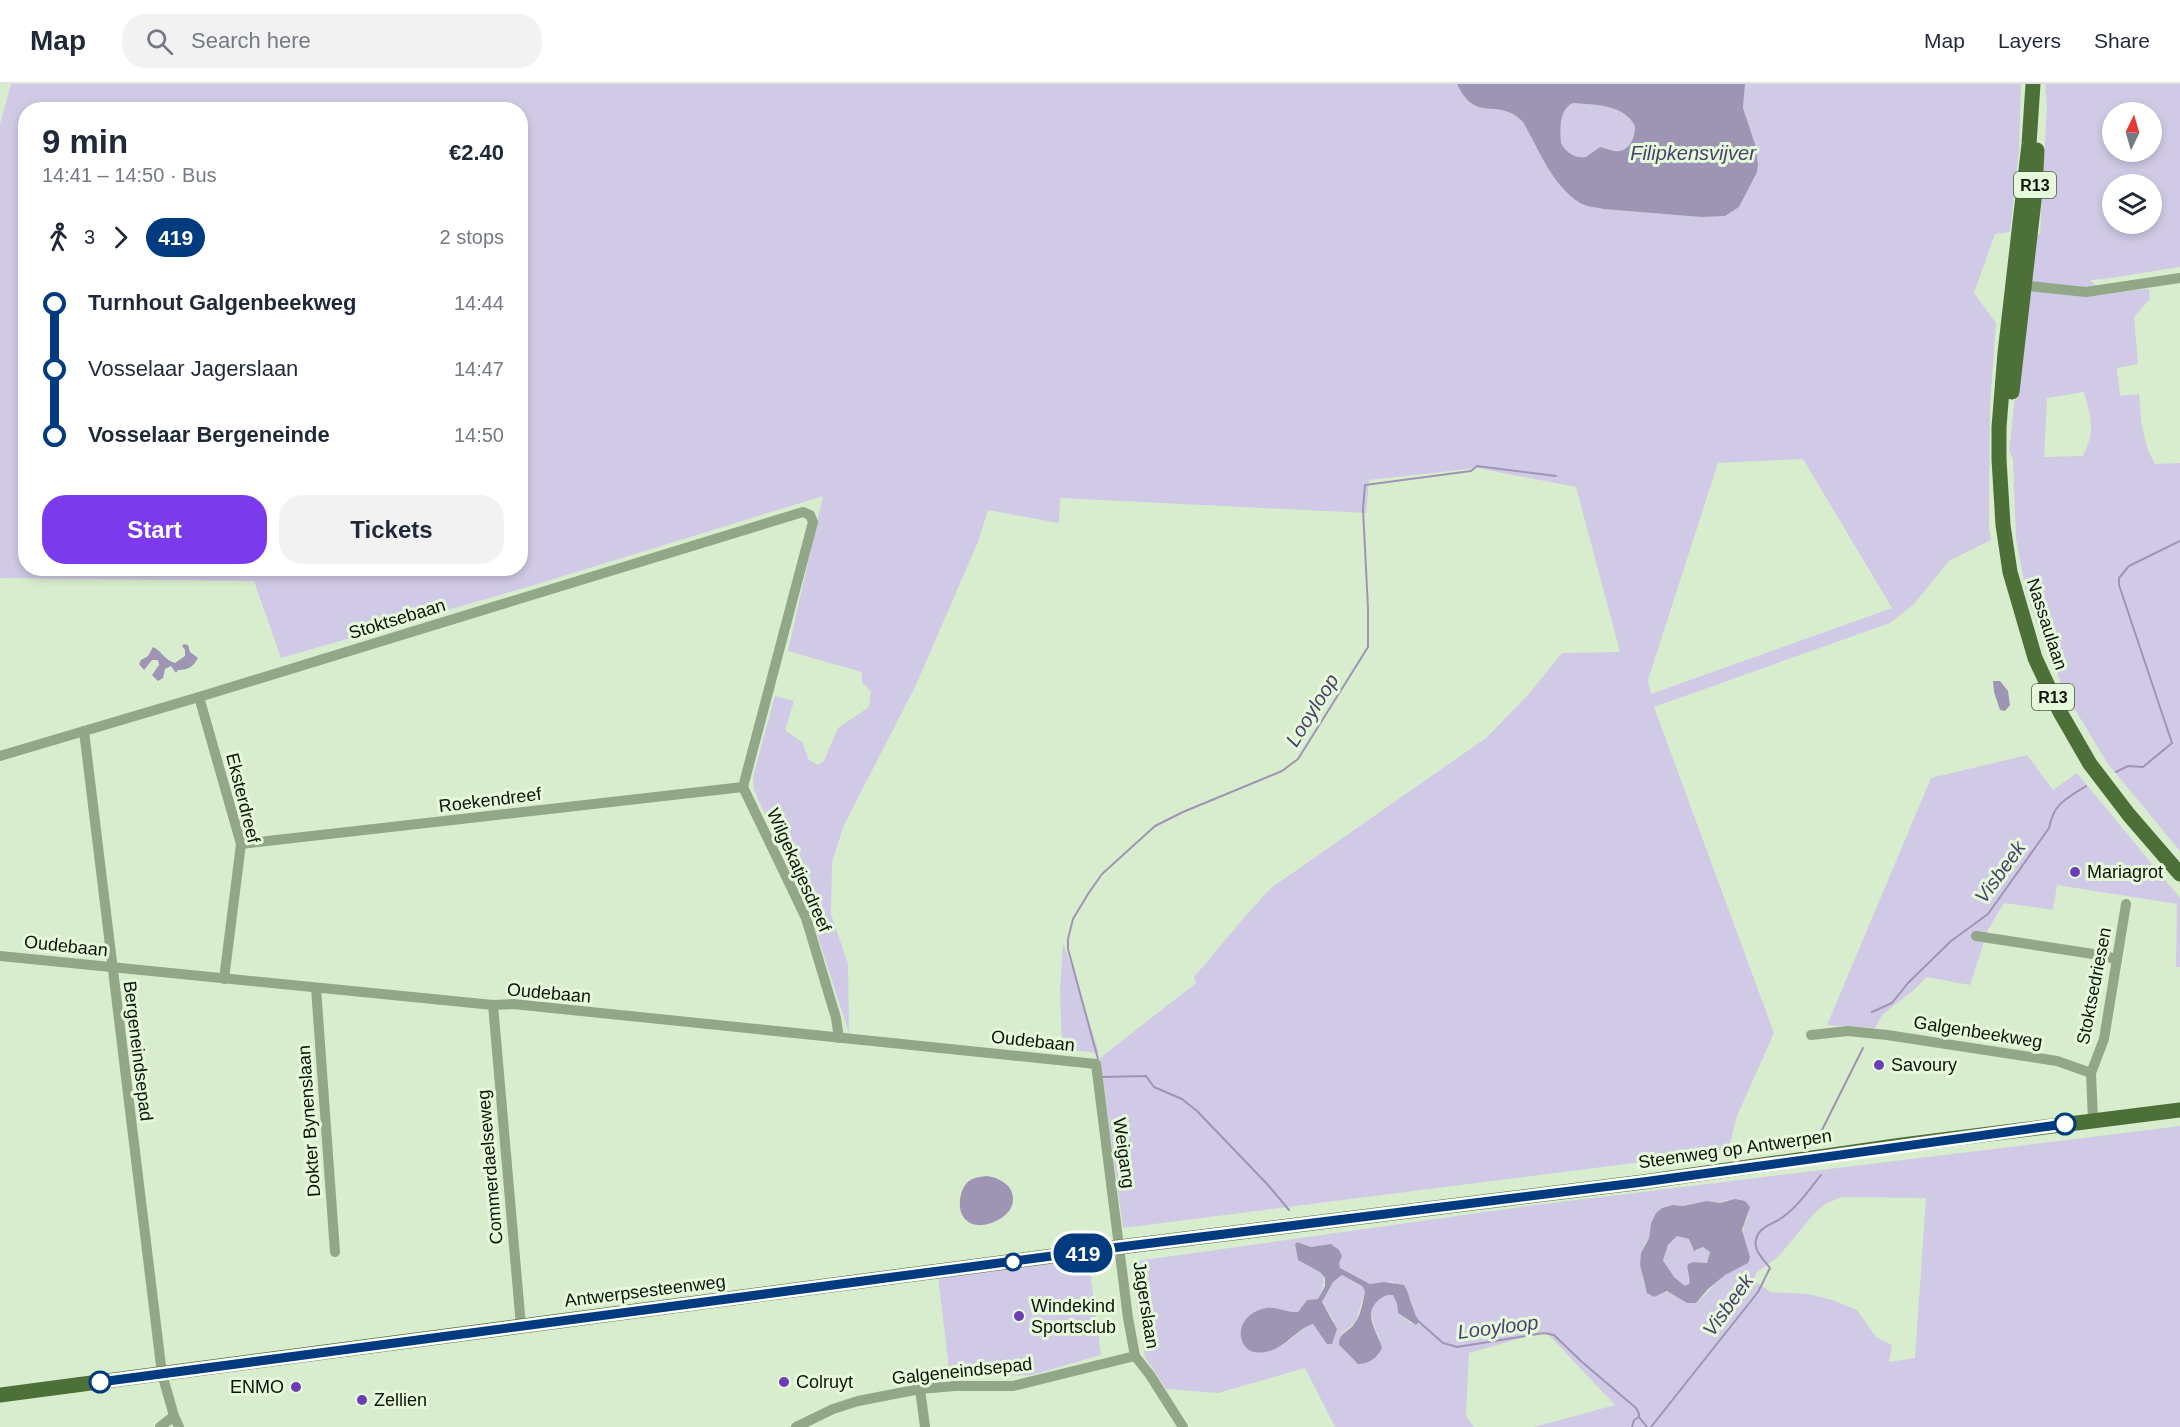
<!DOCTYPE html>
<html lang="en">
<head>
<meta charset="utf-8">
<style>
	:root { --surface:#fff; --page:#f2f2f3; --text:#1f2937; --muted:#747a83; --line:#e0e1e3; --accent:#7c3aed }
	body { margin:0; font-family:Helvetica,sans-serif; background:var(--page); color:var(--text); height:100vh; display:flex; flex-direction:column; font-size:22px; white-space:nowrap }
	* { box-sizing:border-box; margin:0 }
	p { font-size:20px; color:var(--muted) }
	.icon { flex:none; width:33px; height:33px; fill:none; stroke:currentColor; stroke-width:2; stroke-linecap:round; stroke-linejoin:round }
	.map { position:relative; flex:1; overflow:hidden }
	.side { position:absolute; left:18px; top:18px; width:510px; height:474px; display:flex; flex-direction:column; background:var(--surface); border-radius:24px; box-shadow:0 3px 9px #0003 }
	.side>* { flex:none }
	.badge { padding:0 12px; border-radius:20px; font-size:21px; line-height:39px }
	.needle { width:39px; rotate:5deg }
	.buttons { position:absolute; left:2102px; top:18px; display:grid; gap:12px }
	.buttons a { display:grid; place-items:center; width:60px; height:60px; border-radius:50%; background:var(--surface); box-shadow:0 3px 9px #0003; font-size:30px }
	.map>.badge { position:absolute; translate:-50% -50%; box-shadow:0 0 0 3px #fff }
	.legs { display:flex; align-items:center; gap:9px; height:66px; padding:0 24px; font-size:20px }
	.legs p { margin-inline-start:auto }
	.head { display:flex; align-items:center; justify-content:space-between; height:102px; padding:0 24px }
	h1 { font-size:33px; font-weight:600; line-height:45px }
	.action { display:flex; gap:12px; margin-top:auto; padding:12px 24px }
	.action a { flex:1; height:69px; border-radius:24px; background:var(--accent); color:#fff; font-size:24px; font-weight:600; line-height:69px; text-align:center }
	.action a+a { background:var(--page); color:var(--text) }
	ul { padding:0 24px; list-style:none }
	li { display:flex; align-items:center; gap:21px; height:66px; font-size:22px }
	li i { display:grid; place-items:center; width:9px; height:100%; margin:0 8px; background:currentColor }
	li i::after { content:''; width:15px; height:15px; margin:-8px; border:4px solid; border-radius:50%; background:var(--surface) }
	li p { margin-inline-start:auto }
	li:first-child i { background:linear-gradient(#0000 50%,currentColor 0) }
	li:last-child i { background:linear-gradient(currentColor 50%,#0000 0) }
	header { display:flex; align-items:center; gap:36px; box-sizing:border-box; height:84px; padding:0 30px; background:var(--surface); border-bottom:2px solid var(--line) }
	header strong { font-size:28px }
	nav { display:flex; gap:33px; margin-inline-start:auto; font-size:21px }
	.search { width:420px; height:54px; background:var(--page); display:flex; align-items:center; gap:15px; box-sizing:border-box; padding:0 21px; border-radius:24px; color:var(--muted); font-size:22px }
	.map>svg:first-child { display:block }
	.green { fill:#d1cae6; fill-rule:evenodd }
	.water { fill:#9e95b5; fill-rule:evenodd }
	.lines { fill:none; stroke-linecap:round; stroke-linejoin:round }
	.stream { stroke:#9e95b5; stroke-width:2 }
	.minor { stroke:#92a688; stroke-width:10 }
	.primary { stroke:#4d7039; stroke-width:15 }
	.line-1-casing { stroke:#fff; stroke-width:14 }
	.line-1 { stroke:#003b80; stroke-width:9 }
	.poi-dot { fill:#6c3db4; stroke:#e5fada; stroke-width:2 }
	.stop-1-dot { fill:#fff; stroke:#003b80; stroke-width:3 }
	.labels { text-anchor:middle; stroke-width:6; stroke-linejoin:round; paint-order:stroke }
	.shield { fill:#e5fada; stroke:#4d5848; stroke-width:1.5 }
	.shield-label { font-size:16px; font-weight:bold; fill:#0c1309 }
	.street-label { font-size:18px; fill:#0c1309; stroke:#e5fada }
	.poi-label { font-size:18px; fill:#0c1309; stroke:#e5fada; text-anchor:start }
	.water-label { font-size:20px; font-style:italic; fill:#4d3f6d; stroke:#e5fada }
</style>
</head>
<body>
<header>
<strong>Map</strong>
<div class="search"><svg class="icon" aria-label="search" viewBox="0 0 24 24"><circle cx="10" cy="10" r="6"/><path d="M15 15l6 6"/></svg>Search here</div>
<nav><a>Map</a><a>Layers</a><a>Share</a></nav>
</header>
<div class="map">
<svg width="2180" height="1343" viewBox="0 0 2180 1343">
	<rect width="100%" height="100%" fill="#d8edcd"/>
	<g class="green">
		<path d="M11,0H1457C1476,41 1498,12 1523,38L1551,89L1581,119L1603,125L1701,133L1758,80L1755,60L1743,24L1745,0H2021L2019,66L2010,148L1995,150L1974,209L1996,239L1990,321L1989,444L1991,456L1949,477L1913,521L1890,539L1654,623L1774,949L1737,1032L1728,1067L1123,1144L1100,974L1196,899L1194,893C1220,863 1243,833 1271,804L1486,654L1528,611L1562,569L1620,568L1576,403L1477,384L1369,396L1366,429L1060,414L1059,439L988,426L978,458L915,603L844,741L832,778L831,830L848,880L849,949L812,835L754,706L753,693L775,612L794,617L785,646L802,658L809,676L818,681L824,677L838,644L869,623L871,608L862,598V588L788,567L823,412L531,502L281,574L254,497L0,494V40ZM26,26H520V484H26ZM1803,375L1892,524L1651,610L1648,596L1718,379Z"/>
		<path d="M2045,0H2180V183L2104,195L2090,196L2104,208L2149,205L2150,215L2134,233L2138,280L2117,284L2120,312L2139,310C2141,334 2142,358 2155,380L2180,379V767L2108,680L2065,609L2037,540L2026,507L2016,455L2013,375L2009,366L2034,150H2040L2047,21ZM2112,28H2151V68H2112ZM2112,100H2151V140H2112ZM2084,308C2091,336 2096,345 2083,372L2044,373L2047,314Z"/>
		<path d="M1573,19C1594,21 1624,20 1635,42C1635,53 1630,68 1617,67C1612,67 1608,64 1603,64C1594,65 1593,70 1586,73C1576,75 1565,68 1561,59C1560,45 1559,25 1573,19Z"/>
		<polygon points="2027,671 2053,706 2077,689 2180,814 2180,883 2176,883 2177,820 2057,801 2053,826 2004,819 1988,846 1970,901 1926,893 1914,906 1882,931 1875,944 1827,941 1931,694"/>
		<polygon points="1063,860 1068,872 1099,969 1062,965 1060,906"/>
		<path d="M2180,1042V1343H1534L1615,1321L1545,1247L1469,1269L1466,1332L1474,1343H1335L1305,1284L1218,1309L1166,1305L1145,1273L1130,1178L1528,1122ZM1842,1113L1926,1114L1915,1274L1889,1278L1892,1261L1876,1253L1857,1226L1832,1216L1808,1210L1771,1208L1754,1197L1756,1189L1779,1172L1812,1132L1825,1120ZM1727,1116L1748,1132C1739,1151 1744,1155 1750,1173C1742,1186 1734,1184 1723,1192C1713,1200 1707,1211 1696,1219H1687L1669,1208L1662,1209L1645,1203L1640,1181L1645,1159L1649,1154L1651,1139L1656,1129L1662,1124L1673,1121L1683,1122L1707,1117L1720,1119ZM1297,1158L1311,1163L1332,1161L1339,1184L1370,1200L1393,1198L1411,1216L1412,1225L1419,1237L1410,1239L1398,1229L1397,1220L1393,1211C1365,1210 1370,1238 1380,1255L1358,1280L1339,1261L1342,1249L1356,1238L1365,1207L1362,1202L1342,1191L1333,1198L1322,1218L1334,1237L1327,1259L1313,1240L1309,1241L1288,1257L1264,1225C1276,1224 1286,1229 1298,1228L1307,1216L1318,1215C1331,1188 1321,1188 1298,1176L1295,1160Z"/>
		<polygon points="1677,1152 1689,1155 1692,1164 1697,1167 1703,1163 1710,1167 1707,1179 1693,1178 1687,1187 1690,1195 1689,1200 1685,1202 1673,1193 1663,1175 1668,1161"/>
		<polygon points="1088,1173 1101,1271 1032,1291 950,1293 938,1193"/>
	</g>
	<g class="water">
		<path d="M1457,0H1745L1743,24L1755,60L1758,80L1757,88L1739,123L1725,132L1701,133L1603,125C1596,123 1587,123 1580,119C1552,101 1539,66 1523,38C1498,12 1476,41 1457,0ZM1573,19C1594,21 1624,20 1635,42C1635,54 1629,69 1615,67C1609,66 1605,64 1600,63L1586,73C1576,75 1565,68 1561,59C1560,45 1559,25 1573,19Z"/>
		<path d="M184,560L188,561L190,568L198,574C193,583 188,586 178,586L176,589L171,582L165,585L163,594L158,597L152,591L159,581L158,576H152L144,586L139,580L141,576L148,572L153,563C161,566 165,577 175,579L185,572V566L182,562Z"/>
		<polygon points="1993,597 2000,597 2008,607 2010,621 2005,627 2000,626 1994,608"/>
		<path d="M987,1092C1002,1094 1019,1105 1011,1124C1004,1137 978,1148 966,1136C956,1128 959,1104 969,1097C974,1093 980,1093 987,1092Z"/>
		<path d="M1735,1115L1745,1117L1750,1123L1742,1146L1750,1173L1748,1179L1725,1191L1708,1205L1696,1219H1687L1667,1207L1654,1213L1647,1209L1640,1181L1641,1169L1649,1154L1651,1139L1656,1129L1662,1124L1673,1121L1683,1122L1707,1117L1720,1119ZM1677,1152L1689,1155L1694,1167L1703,1163L1710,1168L1707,1179L1693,1178L1688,1180C1686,1187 1691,1193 1689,1200L1685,1202L1674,1193L1663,1176L1668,1161Z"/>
		<path d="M1297,1158L1311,1163L1331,1160L1339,1166L1342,1172L1339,1179L1340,1184L1370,1200L1384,1198L1404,1201C1411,1212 1411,1225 1419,1237L1416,1241L1398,1229L1397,1220L1393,1211C1387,1211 1385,1211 1380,1215C1361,1229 1378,1248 1382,1264C1377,1274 1369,1280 1358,1280L1339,1261C1339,1248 1349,1248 1355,1239C1361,1231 1363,1217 1365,1207L1362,1202L1342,1191L1333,1198L1322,1218L1337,1245L1332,1260H1327L1313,1240C1296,1245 1285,1265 1265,1268C1235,1274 1230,1231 1266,1224C1277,1222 1287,1229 1298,1228L1307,1216L1318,1215L1325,1202V1194L1320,1188L1298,1176L1295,1160Z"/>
	</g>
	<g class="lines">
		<g class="stream">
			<polyline points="2116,688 2128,682 2143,683 2172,659 2119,501 2119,494 2129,482 2180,457"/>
			<path d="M1872,928L1892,919L1908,899L1951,857L1988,830L2049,744C2054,719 2066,715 2086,702"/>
			<polyline points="1098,975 1068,865 1068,855 1073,835 1088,810 1102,790 1155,742 1183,728 1282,687 1298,675 1368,563 1368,524 1363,425 1365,401 1471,387 1477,382 1556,392"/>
			<polyline points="1102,993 1146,992 1154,1003 1182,1015 1197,1027 1268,1101 1289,1126"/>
			<polyline points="1817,1056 1863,964"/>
			<polyline points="1417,1236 1443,1259 1457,1263 1544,1249 1554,1251 1582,1278 1636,1324 1639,1330 1639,1333"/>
			<polyline points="1632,1343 1634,1336 1639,1333 1647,1343"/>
			<path d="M1651,1343L1758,1208L1770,1184C1764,1176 1753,1166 1756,1156C1758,1144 1770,1141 1780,1135C1796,1125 1809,1106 1821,1091"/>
		</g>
		<g class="minor">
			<polyline points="2019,201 2086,208 2180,194"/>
			<polyline points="199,613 241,760 224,895"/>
			<polyline points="84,647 162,1290 174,1332 179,1343"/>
			<polyline points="0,672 199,613 803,428 810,431 813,438 743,703"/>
			<polyline points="743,703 806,834 836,934 839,954"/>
			<polyline points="241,760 743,703"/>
			<polyline points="1976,852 2106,872 2117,876"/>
			<polyline points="0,872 493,921 513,920 1096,980 1128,1234 1135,1272 1150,1291 1183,1343"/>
			<polyline points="316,904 335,1168"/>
			<polyline points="493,921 521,1242"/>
			<polyline points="1811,951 1848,947 1887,951 2057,977 2091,989"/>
			<polyline points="2093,1036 2091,989 2104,955 2126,820"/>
			<polyline points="920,1305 925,1343"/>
			<polyline points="160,1343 174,1332"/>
			<polyline points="796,1343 833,1325 858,1317 920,1305 955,1302 1013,1302 1135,1272"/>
		</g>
		<g class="primary">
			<polyline points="2033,0 2029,60 2005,269 1999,343 1999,375 2003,441 2010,488 2035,574 2060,628 2090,680 2129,731 2180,790"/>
			<polyline points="2012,308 2035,108 2037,66"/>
			<polyline points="0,1311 1120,1163 1643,1098 1902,1061 2180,1026"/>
		</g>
	</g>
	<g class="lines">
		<g class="line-1-casing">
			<polyline id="line-1" points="100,1298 1120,1163 1643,1098 2065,1040"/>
		</g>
		<use href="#line-1" class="line-1"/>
	</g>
	<g class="poi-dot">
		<circle cx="2075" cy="788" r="6"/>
		<circle cx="1879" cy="981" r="6"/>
		<circle cx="1019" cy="1232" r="6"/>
		<circle cx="784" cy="1298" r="6"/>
		<circle cx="296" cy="1303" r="6"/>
		<circle cx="362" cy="1316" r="6"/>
	</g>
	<g class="stop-1-dot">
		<circle cx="2065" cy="1040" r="10"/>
		<circle cx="1013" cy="1178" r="8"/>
		<circle cx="100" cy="1298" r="10"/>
	</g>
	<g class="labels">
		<g class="shield">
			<rect x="2014" y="88" width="42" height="26" rx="4.5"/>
			<rect x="2032" y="600" width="42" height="26" rx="4.5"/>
		</g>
		<g class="shield-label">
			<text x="2035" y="107">R13</text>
			<text x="2053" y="619">R13</text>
		</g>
		<g class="street-label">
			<text transform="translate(397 535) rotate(-17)" y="6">Stoktsebaan</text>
			<text transform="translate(2047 540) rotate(72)" y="6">Nassaulaan</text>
			<text transform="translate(243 714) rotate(76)" y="6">Eksterdreef</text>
			<text transform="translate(490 716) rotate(-7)" y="6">Roekendreef</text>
			<text transform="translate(799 786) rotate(66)" y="6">Wilgekatjesdreef</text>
			<text transform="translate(66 862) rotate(6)" y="6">Oudebaan</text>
			<text transform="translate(2094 902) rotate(-79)" y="6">Stoktsedriesen</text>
			<text transform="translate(549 909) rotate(5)" y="6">Oudebaan</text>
			<text transform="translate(1978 948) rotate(9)" y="6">Galgenbeekweg</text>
			<text transform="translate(1033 957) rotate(6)" y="6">Oudebaan</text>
			<text transform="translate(138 967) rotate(83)" y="6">Bergeneindsepad</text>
			<text transform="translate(309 1037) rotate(-94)" y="6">Dokter Bynenslaan</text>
			<text transform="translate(1735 1065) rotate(-8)" y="6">Steenweg op Antwerpen</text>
			<text transform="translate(1124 1069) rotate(82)" y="6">Weigang</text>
			<text transform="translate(490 1083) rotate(-95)" y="6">Commerdaelseweg</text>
			<text transform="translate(645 1207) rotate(-7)" y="6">Antwerpsesteenweg</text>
			<text transform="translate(1146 1221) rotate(81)" y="6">Jagerslaan</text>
			<text transform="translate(962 1287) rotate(-6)" y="6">Galgeneindsepad</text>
		</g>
		<g class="poi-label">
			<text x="2087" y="794">Mariagrot</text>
			<text x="1891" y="987">Savoury</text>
			<text x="1031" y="1228">Windekind<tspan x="1031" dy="21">Sportsclub</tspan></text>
			<text x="796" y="1304">Colruyt</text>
			<text x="284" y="1309" text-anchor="end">ENMO</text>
			<text x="374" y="1322">Zellien</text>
		</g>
		<g class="water-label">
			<text x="1693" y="76">Filipkensvijver</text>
			<text transform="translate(1312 626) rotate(-58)" y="7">Looyloop</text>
			<text transform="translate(2000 788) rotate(-54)" y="7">Visbeek</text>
			<text transform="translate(1728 1221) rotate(-54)" y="7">Visbeek</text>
			<text transform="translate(1498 1243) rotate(-7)" y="7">Looyloop</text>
		</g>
	</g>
</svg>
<div class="buttons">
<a><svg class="needle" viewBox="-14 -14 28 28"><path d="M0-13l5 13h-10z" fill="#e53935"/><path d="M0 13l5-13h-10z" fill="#747a83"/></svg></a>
<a><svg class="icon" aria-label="layers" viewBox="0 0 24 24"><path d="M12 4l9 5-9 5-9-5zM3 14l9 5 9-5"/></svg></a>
</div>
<b class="badge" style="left:1083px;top:1169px;background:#003b80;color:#fff">419</b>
<section class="side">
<div class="head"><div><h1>9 min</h1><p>14:41 – 14:50 · Bus</p></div><b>€2.40</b></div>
<div class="legs"><svg class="icon" aria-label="walk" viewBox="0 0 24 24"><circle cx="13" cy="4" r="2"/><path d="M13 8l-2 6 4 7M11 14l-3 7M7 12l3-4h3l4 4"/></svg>3<svg class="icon" aria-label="forward" viewBox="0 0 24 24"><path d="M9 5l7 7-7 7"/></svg><b class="badge" style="background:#003b80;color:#fff">419</b><p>2 stops</p></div>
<ul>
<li><i style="color:#003b80"></i><b>Turnhout Galgenbeekweg</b><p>14:44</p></li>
<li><i style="color:#003b80"></i><span>Vosselaar Jagerslaan</span><p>14:47</p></li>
<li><i style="color:#003b80"></i><b>Vosselaar Bergeneinde</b><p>14:50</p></li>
</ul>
<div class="action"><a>Start</a><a>Tickets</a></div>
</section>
</div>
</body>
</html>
